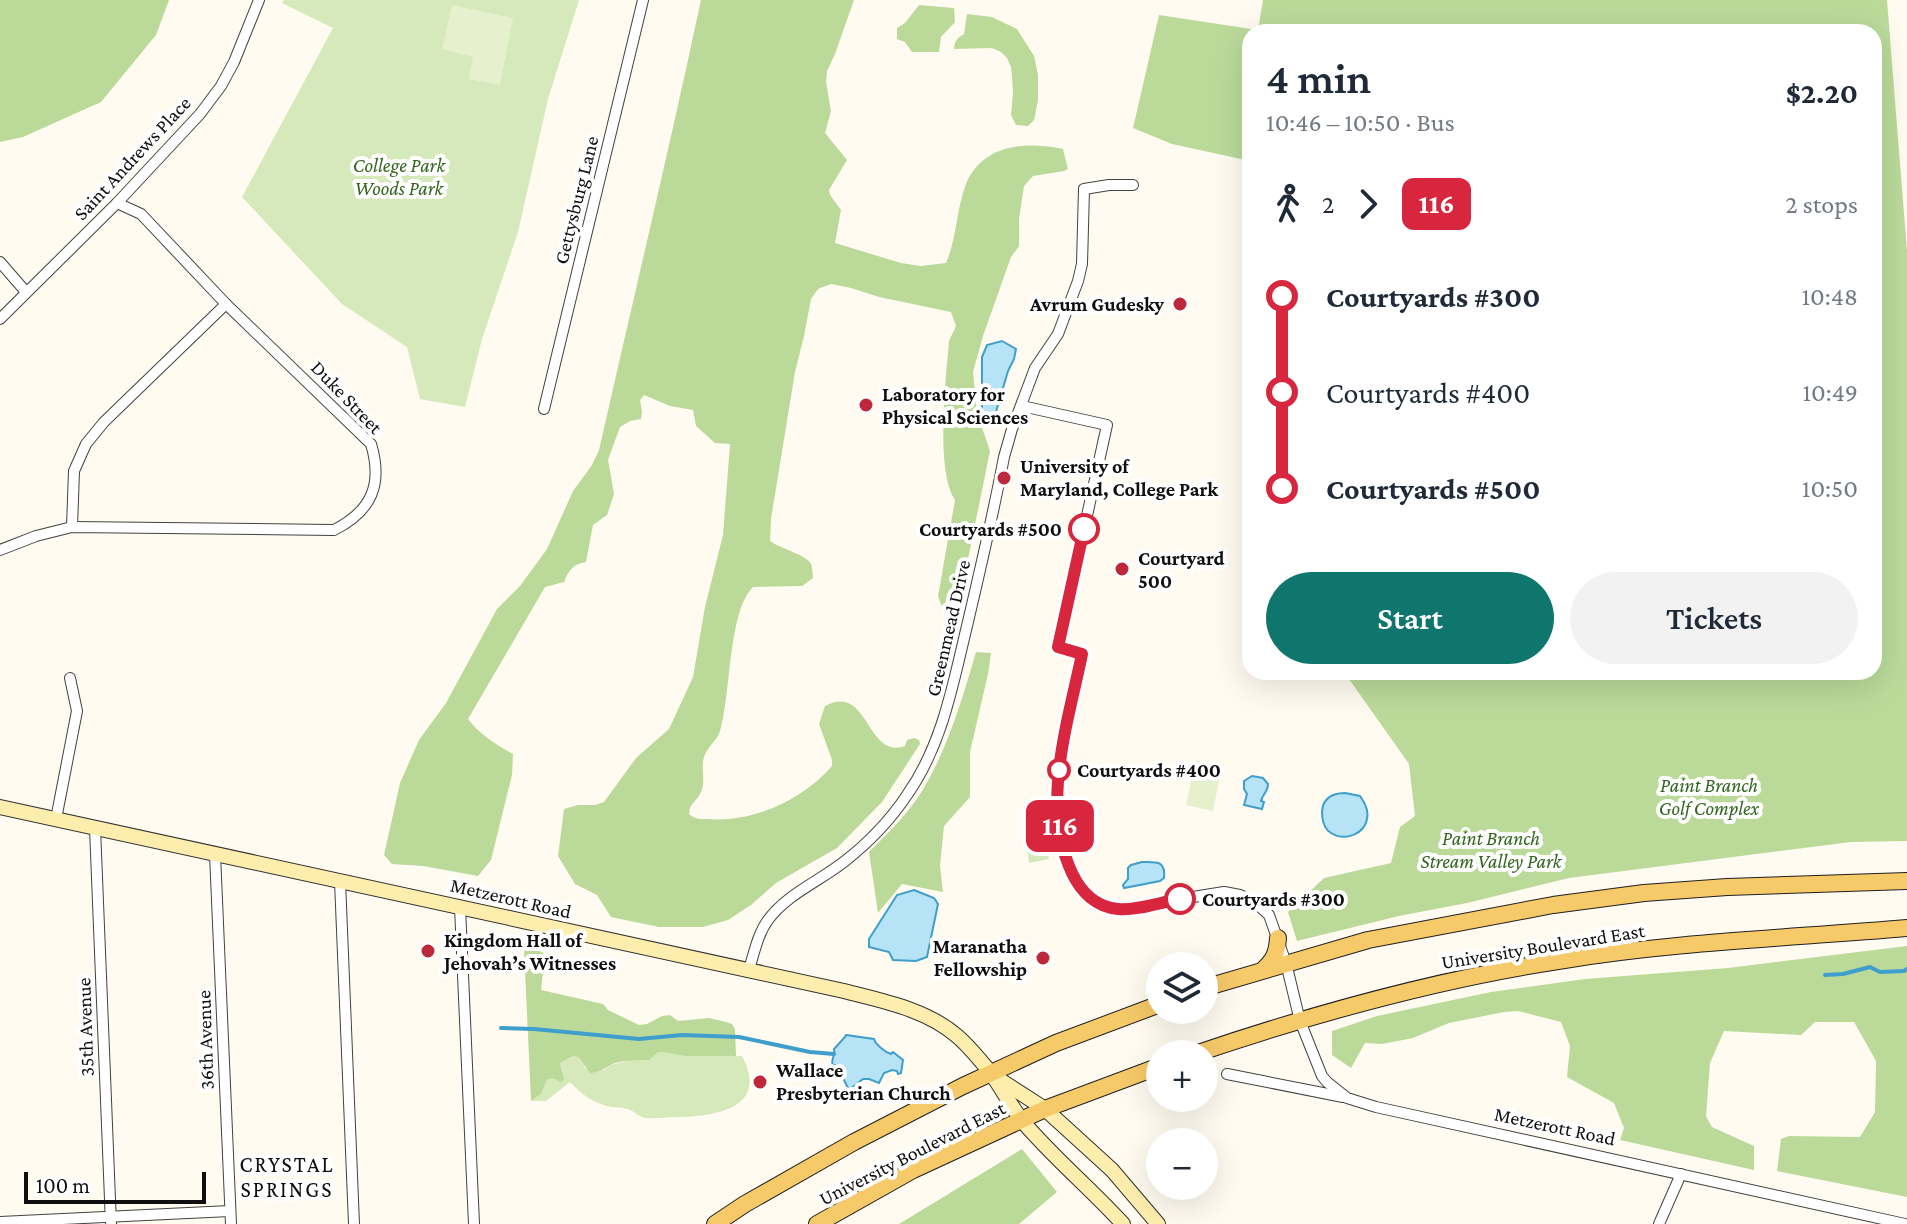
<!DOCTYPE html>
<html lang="en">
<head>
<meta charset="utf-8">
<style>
	:root { --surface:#fff; --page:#f2f2f3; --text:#1f2937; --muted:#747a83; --accent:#0f766e }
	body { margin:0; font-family:"Crimson Pro",serif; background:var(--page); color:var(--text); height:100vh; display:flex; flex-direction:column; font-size:30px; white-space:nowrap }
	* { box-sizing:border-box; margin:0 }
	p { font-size:26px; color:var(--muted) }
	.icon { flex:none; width:44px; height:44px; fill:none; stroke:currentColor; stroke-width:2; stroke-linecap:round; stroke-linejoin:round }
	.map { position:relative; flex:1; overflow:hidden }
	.details { position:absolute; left:1242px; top:24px; width:640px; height:656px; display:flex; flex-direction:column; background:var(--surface); border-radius:24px; box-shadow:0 8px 32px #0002 }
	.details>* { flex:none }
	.badge { padding:0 16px; border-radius:12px; font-size:28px; line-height:52px }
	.buttons { position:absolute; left:1146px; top:952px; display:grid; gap:16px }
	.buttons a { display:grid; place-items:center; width:72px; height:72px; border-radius:50%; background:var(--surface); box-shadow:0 8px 32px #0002; font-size:40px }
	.scale { position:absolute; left:24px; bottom:20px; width:182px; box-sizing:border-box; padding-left:8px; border:4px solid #0f0f0f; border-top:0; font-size:22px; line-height:28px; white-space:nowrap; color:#0f0f0f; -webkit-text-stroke:6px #fff; paint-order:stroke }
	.map>.badge { position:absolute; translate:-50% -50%; box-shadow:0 0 0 4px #fff }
	.legs { display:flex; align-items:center; gap:12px; height:88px; padding:0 24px; font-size:26px }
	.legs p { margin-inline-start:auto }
	.overview { display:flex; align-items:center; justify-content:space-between; height:136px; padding:0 24px }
	h1 { font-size:44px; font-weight:600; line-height:60px }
	.cta { display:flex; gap:16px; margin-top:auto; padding:16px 24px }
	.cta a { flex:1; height:92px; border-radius:48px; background:var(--accent); color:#fff; font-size:32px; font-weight:600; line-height:92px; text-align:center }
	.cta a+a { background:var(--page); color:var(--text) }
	ul { padding:0 24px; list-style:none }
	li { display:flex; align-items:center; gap:28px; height:96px; font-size:30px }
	li i { display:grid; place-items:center; width:12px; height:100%; margin:0 10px; background:currentColor }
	li i::after { content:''; width:20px; height:20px; margin:-10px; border:6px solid; border-radius:50%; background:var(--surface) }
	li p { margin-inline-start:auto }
	li:first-child i { background:linear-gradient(#0000 50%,currentColor 0) }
	li:last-child i { background:linear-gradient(currentColor 50%,#0000 0) }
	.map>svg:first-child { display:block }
	.green { fill:#d6e9ba }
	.forest { fill:#bbda9a }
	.pitch { fill:#e7f0cc }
	.water { fill:#b6e3f5; stroke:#3e9ecc; stroke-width:2 }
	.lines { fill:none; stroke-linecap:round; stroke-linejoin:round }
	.stream { stroke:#3e9ecc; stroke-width:4 }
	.street-casing { stroke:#424242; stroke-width:12 }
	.secondary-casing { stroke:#313131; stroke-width:16 }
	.primary-casing { stroke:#202020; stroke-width:18 }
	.street { stroke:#fff; stroke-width:10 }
	.secondary { stroke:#feeead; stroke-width:14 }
	.primary { stroke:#f6c969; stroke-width:16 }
	.line-1-casing { stroke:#fff; stroke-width:18 }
	.line-1 { stroke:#d7263d; stroke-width:12 }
	.poi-dot { fill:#bd283b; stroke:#fff; stroke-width:3 }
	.stop-1-dot { fill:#fff; stroke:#d7263d; stroke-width:4 }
	.labels { text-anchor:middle; stroke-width:8; stroke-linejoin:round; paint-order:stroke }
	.street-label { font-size:20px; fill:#0f0f0f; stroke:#fff }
	.park-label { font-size:20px; font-style:italic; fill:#33661f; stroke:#fff }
	.poi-label { font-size:20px; font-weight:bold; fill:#0f0f0f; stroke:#fff; text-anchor:start }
	.stop-label { font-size:20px; font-weight:bold; fill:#0f0f0f; stroke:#fff; text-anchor:start }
	.neighbourhood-label { font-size:22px; letter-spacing:2px; fill:#0f0f0f; stroke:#fff }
</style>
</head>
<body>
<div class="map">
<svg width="1907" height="1224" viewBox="0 0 1907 1224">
	<rect width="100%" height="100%" fill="#fffbf0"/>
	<g class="green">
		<polygon points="284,0 579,0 548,99 518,232 482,339 465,407 420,399 407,347 342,304 242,197 333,28 282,3"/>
		<polygon points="1043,838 1049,859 1029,863 1026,841"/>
		<path d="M662,1052C689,1057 715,1055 742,1056C770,1108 715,1117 676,1117C666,1117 656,1119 646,1118C638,1117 636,1112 630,1110C624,1107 617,1108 611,1107C595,1104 581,1094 570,1082L546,1101H531L541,1094L547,1080L563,1072L560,1063L575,1056L579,1058L586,1069L604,1070L611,1065Z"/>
	</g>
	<g class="forest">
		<polygon points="0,0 169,0 156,35 101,102 23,137 0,142"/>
		<path d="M701,0H854L835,54L827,71L826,82L831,111L825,133L847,160L829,190L830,195L841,210L835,243L901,263L921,266L946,263C957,238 956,210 966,184C983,144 1026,141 1063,149L1068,169L1064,171L1033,176L1024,186L1019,219V246L1011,257L983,336L973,372L977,413L990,451L960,598L951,606L941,605L938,596L955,500C935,471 946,377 949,341L956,326L951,312L879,297L851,288L831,284L818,289L811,299L804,336L795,372L771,519L770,541C779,548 807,555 811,564C812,566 813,575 813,578L802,586L753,587C728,611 731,696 720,731C717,741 707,747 704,757C700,769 707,782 700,794C696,802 689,804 689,814C695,819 699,819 707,819C752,823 803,800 832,766V760L819,724L825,706C869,682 866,760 905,746L907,740L914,738L919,740L920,744L882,802L837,848L776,883L751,905L728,920L703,927H659L611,917L597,895L575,884L558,856L564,809L578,805H595L604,802L636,758L669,729L693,677L705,607L723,535L730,444L715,443L696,426L693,410L670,406L644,395L640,400L642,411L641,419L630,421L620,427L608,460L614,494L607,515L593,525L586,562C573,564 569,570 564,582L545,587L468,719C479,734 497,745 513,754L512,775L491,860L478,876L423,866L392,864L384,855L400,783L419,740L446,703L497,609L520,586L547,549L573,491L592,465L599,450C633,300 669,150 701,0Z"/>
		<polygon points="1263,0 1887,0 1907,251 1907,841 1851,842 1569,878 1467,903 1399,916 1297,941 1288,912 1324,878 1391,863 1400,827 1415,816 1409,764 1344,672 1874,672 1874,32 1250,32 1250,161 1172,144 1133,128 1159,15 1258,30"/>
		<polygon points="919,5 954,8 955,22 941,37 939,52 912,52 905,42 897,39 897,28 905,23"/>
		<path d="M967,14L992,17L1017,29L1034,56L1038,75V100L1034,120L1028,126L1016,125L1011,115L1013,93L1012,76L1011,67L1007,58L1001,52L992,48L954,49C955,40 957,38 964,34Z"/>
		<path d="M976,652L991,653L988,674L970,752V797L944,826L940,866L943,892L902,884L878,913L869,852C888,833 908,814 922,791C948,748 962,700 976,652Z"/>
		<path d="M528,945L545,954L541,990L603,1004L608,1010L639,1025L647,1024L662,1016L670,1015L678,1021L709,1018L726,1022L732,1024L735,1029L736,1056H686L662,1052L657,1053L649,1060C637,1060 627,1060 615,1063C606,1067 601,1072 590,1073L579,1058L574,1056L560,1063L564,1078L562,1082L552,1078L547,1080L541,1094L531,1101L524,948Z"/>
		<polygon points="1907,946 1907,1197 1777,1171 1781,1139 1789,1136 1860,1137 1875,1112 1876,1061 1854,1022 1815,1022 1801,1035 1724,1031 1710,1063 1706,1116 1712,1127 1754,1146 1754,1170 1620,1140 1624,1128 1614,1103 1567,1077 1570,1046 1561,1022 1518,1011 1504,1012 1449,1023 1413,1038 1382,1044 1365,1043 1351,1068 1332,1055 1332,1031 1377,1016 1491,992 1585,979 1728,968"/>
		<polygon points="1022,1149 1057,1192 1019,1224 899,1224"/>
	</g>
	<g class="pitch">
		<polygon points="452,5 513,18 500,85 469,79 473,57 442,49"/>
		<polygon points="1196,760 1222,766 1213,811 1186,805"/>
	</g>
	<g class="water">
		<polygon points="1002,341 1016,349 1014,359 1008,371 993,422 988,423 982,418 982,357 987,345"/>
		<path d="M1252,776L1263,778L1268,784C1268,792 1262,795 1261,801L1264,802L1262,809L1244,805L1247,794L1244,789V781Z"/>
		<path d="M1345,793L1360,796C1367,806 1370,814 1365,825C1358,837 1342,840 1331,833C1321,827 1319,807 1327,799C1332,794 1339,793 1345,793Z"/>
		<path d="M1142,862C1156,862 1166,860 1164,878L1160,881L1124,888L1123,885L1128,879V868L1131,865Z"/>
		<polygon points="914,890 934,898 938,904 927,957 916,961 893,960 889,952 869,947 869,939 897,895"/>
		<path d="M846,1035L874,1039C876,1045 885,1052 891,1054L893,1052L903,1060L901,1073L898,1074L897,1071L892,1070L884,1073L879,1083L869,1079H863L849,1090L842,1076L838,1075L840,1066L835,1065L833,1066C830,1060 836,1055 834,1049L845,1037Z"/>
	</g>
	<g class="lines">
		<g class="stream">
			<polyline points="1825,975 1843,974 1870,967 1880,972 1904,971 1907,969"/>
			<polyline points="501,1028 534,1029 639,1039 682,1035 739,1037 810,1052 834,1054"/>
		</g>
		<g class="street-casing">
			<g id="street">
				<polyline points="0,262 26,292"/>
				<polyline points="0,319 117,203 200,114 221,86 234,62 259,0"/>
				<path d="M1022,406L1107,425L1058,647L1082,654C1069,719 1049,784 1064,850C1068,868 1075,887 1090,898C1099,904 1109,907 1119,909L1224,892L1240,895L1254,901L1269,915L1286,963L1300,1021L1322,1076L1327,1082L1347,1098L1376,1107L1905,1224"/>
				<polyline points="544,409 643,0"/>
				<polyline points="72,527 74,471 86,444 104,422 226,304"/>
				<path d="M0,550L36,536L72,527L334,530C372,511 383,484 371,444L226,304L141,214L117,203"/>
				<polyline points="56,819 77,711 70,678"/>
				<polyline points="95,828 111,1224"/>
				<polyline points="215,854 231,1224"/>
				<polyline points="340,881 354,1224"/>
				<polyline points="460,907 474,1224"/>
				<path d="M748,972C754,955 757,935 768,920C787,894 820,881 845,861C868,843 891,819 907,795C938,751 950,699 962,647C977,584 992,521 1004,457L1012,429L1035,368L1058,334L1078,281L1082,264L1084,189L1109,185H1133"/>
				<polyline points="1227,1074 1343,1097"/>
				<polyline points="0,1222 230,1211"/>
				<polyline points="1659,1224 1681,1174"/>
			</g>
		</g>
		<g class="secondary-casing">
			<g id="secondary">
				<path d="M0,807L844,991C882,1001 926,1009 957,1036C969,1046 980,1060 990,1072C1002,1088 1011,1107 1024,1123C1055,1159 1091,1189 1123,1224"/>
				<polyline points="997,1078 1045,1109 1112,1170 1158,1224"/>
			</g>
		</g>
		<g class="primary-casing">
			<g id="primary">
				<path d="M1263,970C1274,960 1277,953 1278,938"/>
				<polyline points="1204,988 1368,940 1553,905 1644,893 1727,887 1907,881"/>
				<path d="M1195,1054C1313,1014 1434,980 1558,961C1673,942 1790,938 1907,928"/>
				<polyline points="715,1224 745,1204 854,1142 963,1086 1056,1043 1160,1004"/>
				<polyline points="817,1224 913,1170 1045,1109 1160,1066"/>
			</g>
		</g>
		<use href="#street" class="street"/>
		<use href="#secondary" class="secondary"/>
		<use href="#primary" class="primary"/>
	</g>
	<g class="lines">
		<g class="line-1-casing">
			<path id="line-1" d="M1084,529L1058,647L1082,654C1068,723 1040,805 1072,873C1081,892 1096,907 1118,909C1136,911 1161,902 1180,899"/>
		</g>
		<use href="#line-1" class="line-1"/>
	</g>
	<g class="poi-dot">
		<circle cx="1180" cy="304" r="8"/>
		<circle cx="866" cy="405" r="8"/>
		<circle cx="1004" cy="478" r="8"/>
		<circle cx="1122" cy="569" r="8"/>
		<circle cx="428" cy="951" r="8"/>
		<circle cx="1043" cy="958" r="8"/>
		<circle cx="760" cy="1082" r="8"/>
	</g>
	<g class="stop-1-dot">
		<circle cx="1084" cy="529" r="14"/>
		<circle cx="1059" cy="770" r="10"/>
		<circle cx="1180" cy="899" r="14"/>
	</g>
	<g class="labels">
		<g class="street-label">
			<text transform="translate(132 158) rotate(-47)" y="7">Saint Andrews Place</text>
			<text transform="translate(576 200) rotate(-76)" y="7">Gettysburg Lane</text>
			<text transform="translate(347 397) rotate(46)" y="7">Duke Street</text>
			<text transform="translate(948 628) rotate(-77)" y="7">Greenmead Drive</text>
			<text transform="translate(511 898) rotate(13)" y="7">Metzerott Road</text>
			<text transform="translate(1543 946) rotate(-9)" y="7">University Boulevard East</text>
			<text transform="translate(85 1027) rotate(-92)" y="7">35th Avenue</text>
			<text transform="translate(205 1040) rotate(-92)" y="7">36th Avenue</text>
			<text transform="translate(1555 1126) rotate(12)" y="7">Metzerott Road</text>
			<text transform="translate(912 1153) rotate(-27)" y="7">University Boulevard East</text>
		</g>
		<g class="park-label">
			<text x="399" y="172">College Park<tspan x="399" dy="23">Woods Park</tspan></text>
			<text x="1709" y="792">Paint Branch<tspan x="1709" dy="23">Golf Complex</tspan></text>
			<text x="1491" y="845">Paint Branch<tspan x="1491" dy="23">Stream Valley Park</tspan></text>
		</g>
		<g class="poi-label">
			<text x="1164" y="311" text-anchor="end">Avrum Gudesky</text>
			<text x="882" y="401">Laboratory for<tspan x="882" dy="23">Physical Sciences</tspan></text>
			<text x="1020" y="473">University of<tspan x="1020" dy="23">Maryland, College Park</tspan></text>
			<text x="1138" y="565">Courtyard<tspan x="1138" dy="23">500</tspan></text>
			<text x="444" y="947">Kingdom Hall of<tspan x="444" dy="23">Jehovah’s Witnesses</tspan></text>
			<text x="1027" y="953" text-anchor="end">Maranatha<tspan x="1027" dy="23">Fellowship</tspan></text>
			<text x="776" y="1077">Wallace<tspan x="776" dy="23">Presbyterian Church</tspan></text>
		</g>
		<g class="stop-label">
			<text x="1062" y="536" text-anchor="end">Courtyards #500</text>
			<text x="1077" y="777">Courtyards #400</text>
			<text x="1202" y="906">Courtyards #300</text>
		</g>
		<g class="neighbourhood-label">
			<text x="287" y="1172">CRYSTAL<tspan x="287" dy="25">SPRINGS</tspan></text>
		</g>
	</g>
</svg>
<div class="buttons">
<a><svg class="icon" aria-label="layers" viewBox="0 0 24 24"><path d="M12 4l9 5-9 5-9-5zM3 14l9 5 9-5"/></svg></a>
<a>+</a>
<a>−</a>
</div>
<div class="scale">100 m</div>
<b class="badge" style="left:1060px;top:826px;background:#d7263d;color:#fff">116</b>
<section class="details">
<div class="overview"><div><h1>4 min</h1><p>10:46 – 10:50 · Bus</p></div><b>$2.20</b></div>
<div class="legs"><svg class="icon" aria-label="walk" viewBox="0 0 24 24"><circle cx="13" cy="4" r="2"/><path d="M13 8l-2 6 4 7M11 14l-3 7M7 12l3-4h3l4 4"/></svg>2<svg class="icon" aria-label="forward" viewBox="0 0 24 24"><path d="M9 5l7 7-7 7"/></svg><b class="badge" style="background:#d7263d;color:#fff">116</b><p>2 stops</p></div>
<ul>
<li><i style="color:#d7263d"></i><b>Courtyards #300</b><p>10:48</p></li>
<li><i style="color:#d7263d"></i><span>Courtyards #400</span><p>10:49</p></li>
<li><i style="color:#d7263d"></i><b>Courtyards #500</b><p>10:50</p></li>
</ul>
<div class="cta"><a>Start</a><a>Tickets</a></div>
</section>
</div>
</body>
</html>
